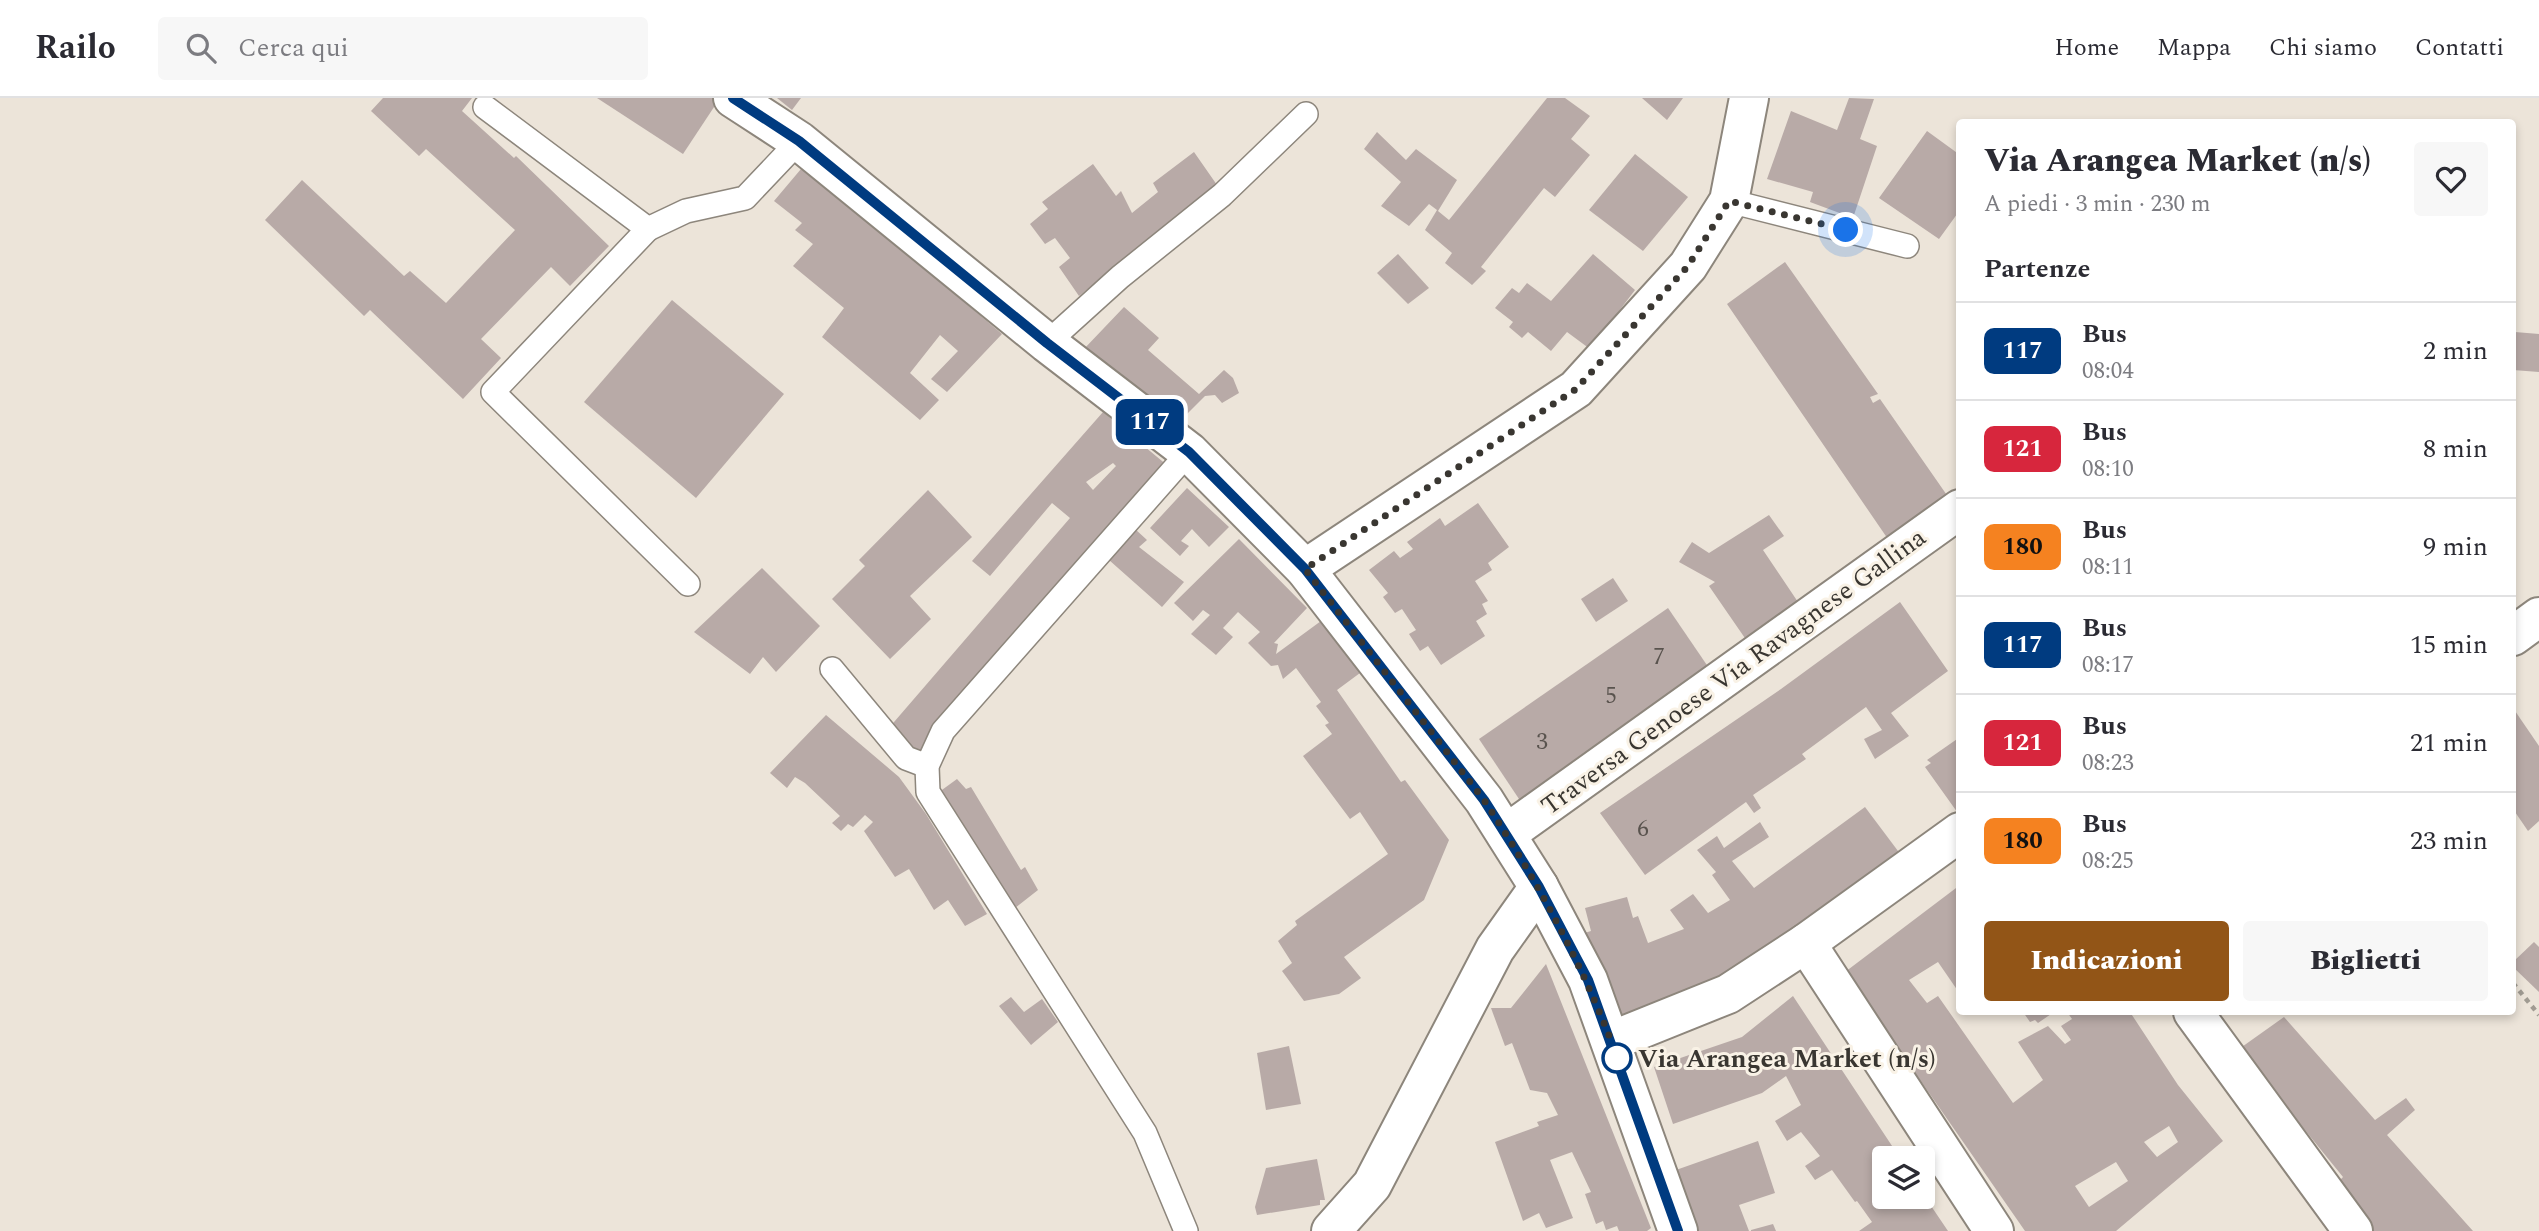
<!DOCTYPE html>
<html lang="it">
<head>
<meta charset="utf-8">
<style>
	:root { --surface:#fff; --page:#f7f7f7; --text:#2b2b33; --muted:#7c7c81; --line:#e1e1e2; --accent:#925517 }
	body { margin:0; font-family:Spectral,serif; background:var(--page); color:var(--text); height:100vh; display:flex; flex-direction:column; font-size:26px; white-space:nowrap }
	* { box-sizing:border-box; margin:0 }
	p { font-size:23px; color:var(--muted) }
	.icon { flex:none; width:38px; height:38px; fill:none; stroke:currentColor; stroke-width:2; stroke-linecap:round; stroke-linejoin:round }
	.map { position:relative; flex:1; overflow:hidden }
	.side { position:absolute; left:1956px; top:21px; width:560px; height:896px; display:flex; flex-direction:column; background:var(--surface); border-radius:7px; box-shadow:0 4px 10px #0003 }
	.side>* { flex:none }
	.badge { padding:0 14px; border-radius:10px; font-size:24px; line-height:46px }
	.tools { position:absolute; left:1872px; top:1048px; display:grid; gap:14px }
	.tools a { display:grid; place-items:center; width:63px; height:63px; border-radius:7px; background:var(--surface); box-shadow:0 4px 10px #0003; font-size:35px }
	.you { position:absolute; width:35px; height:35px; margin:-18px; border:5px solid #fff; border-radius:50%; background:#1a73e8; box-shadow:0 0 0 10px #1a73e833 }
	.map>.badge { position:absolute; translate:-50% -50%; box-shadow:0 0 0 4px #fff }
	h2 { padding:0 28px; font-size:26px; line-height:63px }
	.round { display:grid; place-items:center; flex:none; width:74px; height:74px; border-radius:7px; background:var(--page) }
	.overview { display:flex; align-items:center; justify-content:space-between; height:119px; padding:0 28px }
	h1 { font-size:33px; font-weight:800; line-height:52px }
	.cta { display:flex; gap:14px; margin-top:auto; padding:14px 28px }
	.cta a { flex:1; height:80px; border-radius:7px; background:var(--accent); color:#fff; font-size:28px; font-weight:800; line-height:80px; text-align:center }
	.cta a+a { background:var(--page); color:var(--text) }
	ul { padding:0; list-style:none }
	li { display:flex; align-items:center; gap:21px; height:98px; padding:0 28px; border-top:2px solid var(--line) }
	li div { flex:1 }
	li b { display:block; font-size:26px }
	li em { font-style:normal }
	li .badge { min-width:77px; font-weight:700; text-align:center }
	header { display:flex; align-items:center; gap:42px; box-sizing:border-box; height:98px; padding:0 35px; background:var(--surface); border-bottom:2px solid var(--line) }
	header strong { font-size:33px }
	nav { display:flex; gap:38px; margin-inline-start:auto; font-size:24px }
	.search { width:490px; height:63px; background:var(--page); display:flex; align-items:center; gap:18px; box-sizing:border-box; padding:0 24px; border-radius:7px; color:var(--muted); font-size:26px }
	.map>svg:first-child { display:block }
	.building { fill:#b8aaa7; fill-rule:evenodd }
	.lines { fill:none; stroke-linecap:round; stroke-linejoin:round }
	.service-casing { stroke:#8d867c; stroke-width:26 }
	.minor-casing { stroke:#8d867c; stroke-width:42 }
	.tertiary-casing { stroke:#8d867c; stroke-width:42 }
	.path { stroke:#a09b92; stroke-width:4.5; stroke-dasharray:5 5; stroke-linecap:butt }
	.service { stroke:#fff; stroke-width:23 }
	.minor { stroke:#fff; stroke-width:38 }
	.tertiary { stroke:#fff; stroke-width:38 }
	.line-casing { stroke:#fff; stroke-width:16 }
	.line { stroke:#003b80; stroke-width:10 }
	.walk { stroke:#393631; stroke-width:7; stroke-dasharray:0 12.6 }
	.stop-dot { fill:#fff; stroke:#003b80; stroke-width:3.5 }
	.labels { text-anchor:middle; stroke-width:6; stroke-linejoin:round; paint-order:stroke }
	.number-label { font-size:23px; fill:#59534e }
	.street-label { font-size:26px; fill:#393631; stroke:#f9f2e6 }
	.stop-label { font-size:26px; font-weight:bold; fill:#393631; stroke:#f9f2e6; text-anchor:start }
</style>
</head>
<body>
<header>
<strong>Railo</strong>
<div class="search"><svg class="icon" aria-label="search" viewBox="0 0 24 24"><circle cx="10" cy="10" r="6"/><path d="M15 15l6 6"/></svg>Cerca qui</div>
<nav><a>Home</a><a>Mappa</a><a>Chi siamo</a><a>Contatti</a></nav>
</header>
<div class="map">
<svg width="2539" height="1133" viewBox="0 0 2539 1133">
	<rect width="100%" height="100%" fill="#ece4d9"/>
	<g class="building">
		<polygon points="383,0 472,0 462,13 514,60 516,58 609,148 570,188 551,169 481,241 501,260 463,301 370,212 364,218 265,122 302,82 404,178 410,173 446,205 515,132 426,51 419,58 371,13"/>
		<polygon points="597,0 713,0 718,3 683,56"/>
		<polygon points="777,0 801,0 792,12"/>
		<polygon points="1547,0 1565,0 1590,18 1571,41 1590,57 1555,99 1544,90 1481,169 1486,173 1472,187 1445,165 1452,155 1425,132 1437,112 1429,106 1409,128 1381,108 1401,84 1364,51 1377,34 1406,62 1416,51 1457,82 1438,113 1449,122"/>
		<polygon points="1642,0 1683,0 1667,22"/>
		<polygon points="1849,0 1874,1 1860,41 1877,48 1853,120 1810,104 1813,94 1767,81 1791,13 1837,32"/>
		<polygon points="1927,33 1960,57 1960,96 1956,101 1960,103 1960,112 1939,141 1879,100"/>
		<polygon points="1194,54 1217,87 1079,198 1059,169 1070,160 1055,140 1045,146 1030,126 1048,111 1042,104 1093,66 1116,98 1121,93 1132,115 1158,94 1153,85"/>
		<polygon points="1635,56 1688,99 1643,153 1589,112"/>
		<polygon points="801,71 902,151 1002,236 947,294 931,281 958,253 940,237 910,275 939,302 920,322 822,239 844,210 793,168 813,146 795,132 802,125 774,103"/>
		<polygon points="1398,156 1429,190 1408,206 1377,175"/>
		<polygon points="1593,156 1635,192 1590,251 1567,234 1551,253 1528,234 1522,240 1509,229 1513,224 1495,210 1512,190 1519,195 1527,185 1551,203"/>
		<polygon points="1785,164 1878,296 1870,299 1873,305 1880,301 1951,403 1892,447 1727,206"/>
		<polygon points="672,202 784,296 696,400 584,304"/>
		<polygon points="1124,209 1159,240 1148,252 1199,296 1224,272 1233,280 1239,295 1222,305 1215,297 1205,298 1173,330 1083,252"/>
		<polygon points="2515,234 2539,236 2539,274 2513,272"/>
		<path d="M1103,314L1168,368L917,657L888,631L1070,420L1052,405L990,478L972,463ZM1113,365L1116,368L1093,392L1086,384Z"/>
		<polygon points="1187,390 1229,429 1209,449 1192,431 1181,443 1189,448 1180,458 1150,430"/>
		<polygon points="928,392 972,439 910,498 931,521 890,561 832,501 865,468 859,462"/>
		<polygon points="1478,405 1509,449 1488,465 1492,472 1475,483 1488,503 1482,506 1487,516 1476,523 1485,538 1441,567 1428,548 1420,553 1409,536 1416,532 1402,511 1395,515 1383,499 1388,495 1369,472 1394,453 1400,460 1413,451 1407,444 1440,420 1445,428"/>
		<polygon points="1769,417 1784,438 1763,452 1802,510 1749,546 1709,488 1715,484 1679,464 1692,444 1709,455"/>
		<polygon points="1135,431 1147,442 1139,449 1184,484 1162,509 1109,462"/>
		<polygon points="1239,441 1307,510 1274,545 1278,546 1276,556 1321,523 1360,575 1337,592 1401,684 1405,682 1449,742 1424,802 1344,859 1361,880 1339,896 1304,903 1282,873 1292,865 1278,843 1297,827 1295,823 1388,756 1360,714 1350,721 1303,658 1332,636 1325,627 1329,625 1316,608 1321,604 1296,570 1283,581 1278,567 1271,568 1248,545 1260,534 1238,514 1223,530 1233,539 1216,557 1191,536 1210,517 1203,512 1193,523 1174,505"/>
		<polygon points="762,470 820,528 776,574 763,559 750,576 694,534"/>
		<polygon points="1613,480 1628,503 1596,524 1581,501"/>
		<polygon points="1900,504 1948,573 1891,615 1909,638 1875,661 1864,641 1882,632 1866,609 1802,656 1806,661 1753,697 1761,710 1754,715 1746,704 1645,777 1600,715 1781,591"/>
		<polygon points="1668,510 1713,576 1523,707 1479,641"/>
		<polygon points="2513,610 2539,648 2539,723 2528,733 2513,711"/>
		<polygon points="826,617 899,679 926,716 987,816 965,828 948,802 934,812 909,771 895,779 864,733 873,724 865,717 853,729 848,726 841,733 832,725 840,718 805,685 795,679 787,690 770,675"/>
		<polygon points="1960,639 1960,718 1925,669 1931,665 1927,662"/>
		<polygon points="957,681 966,691 971,689 1021,772 1025,769 1038,792 1010,814 935,697"/>
		<polygon points="1865,709 1901,757 1722,885 1625,919 1618,918 1578,837 1591,833 1585,810 1627,799 1633,820 1638,818 1648,845 1684,831 1670,812 1693,796 1708,815 1730,802 1712,777 1716,774 1697,752 1717,738 1724,750 1760,724 1769,739 1732,763 1754,790"/>
		<path d="M1960,787V896L1938,864L1909,882L1927,905L1938,898L2013,1005L2043,982L2018,944L2048,928L2065,946L2071,942L2061,928L2072,921L2067,914H2130L2178,987L2223,1043L2116,1133H2025L1845,874ZM2169,1028L2178,1044L2157,1059L2144,1044ZM2116,1064L2128,1083L2089,1109L2075,1088Z"/>
		<polygon points="2534,844 2539,849 2539,894 2513,869 2513,864"/>
		<polygon points="1546,866 1643,1110 1651,1130 1647,1133 1619,1133 1617,1128 1606,1132 1603,1123 1596,1126 1585,1096 1591,1094 1572,1054 1550,1062 1573,1120 1546,1130 1539,1115 1523,1123 1495,1044 1539,1028 1537,1024 1558,1017 1547,995 1530,992 1512,945 1505,948 1491,910 1511,910"/>
		<polygon points="1793,898 1900,1060 1885,1060 1885,1099 1925,1099 1948,1133 1859,1133 1872,1124 1857,1103 1855,1104 1832,1072 1815,1082 1805,1068 1820,1058 1801,1034 1787,1043 1775,1023 1801,1007 1786,978 1762,995 1673,1026 1654,969 1742,939"/>
		<polygon points="1011,899 1024,914 1042,901 1058,924 1031,947 999,908"/>
		<polygon points="2023,914 2054,914 2038,925 2035,922 2030,924"/>
		<polygon points="2284,919 2375,1022 2406,1000 2415,1012 2387,1037 2473,1133 2359,1133 2353,1127 2365,1117 2338,1084 2343,1079 2239,951"/>
		<polygon points="1289,948 1301,1006 1266,1012 1257,955"/>
		<polygon points="1758,1043 1775,1095 1739,1107 1749,1133 1694,1133 1676,1072"/>
		<polygon points="1317,1061 1325,1102 1320,1102 1320,1107 1257,1117 1255,1109 1266,1070"/>
		<polygon points="1773,1126 1776,1133 1751,1133 1751,1132"/>
	</g>
	<g class="lines">
		<g class="service-casing">
			<g id="service">
				<polyline points="485,9 648,131 686,113 745,100 799,43"/>
				<polyline points="1729,103 1907,148"/>
				<polyline points="648,131 493,294 688,486"/>
				<polyline points="1047,245 1120,179 1222,97 1306,16"/>
				<polyline points="832,571 906,660 927,668"/>
				<polyline points="1186,1133 1145,1035 928,694 927,668 943,633 1189,354"/>
			</g>
		</g>
		<g class="minor-casing">
			<g id="minor">
				<polyline points="1305,471 1576,291 1688,168 1729,103 1749,0"/>
				<polyline points="2513,538 2539,519"/>
				<polyline points="1506,736 1960,411"/>
				<polyline points="1806,845 1994,1133"/>
				<polyline points="2193,914 2353,1133"/>
				<polyline points="1611,943 1728,896 1806,845 1960,734"/>
				<polyline points="1331,1133 1372,1087 1495,851 1539,789"/>
			</g>
		</g>
		<g class="tertiary-casing">
			<polyline id="tertiary" points="733,0 799,43 1047,245 1189,354 1305,471 1484,702 1539,789 1588,882 1678,1133"/>
		</g>
		<polyline class="path" points="2513,885 2539,917"/>
		<use href="#service" class="service"/>
		<use href="#minor" class="minor"/>
		<use href="#tertiary" class="tertiary"/>
	</g>
	<g class="lines">
		<g class="line-casing">
			<polyline id="line" points="733,0 799,43 1047,245 1189,354 1305,471 1484,702 1539,789 1588,882 1678,1133"/>
		</g>
		<use href="#line" class="line"/>
		<path class="walk" d="M1617,960L1620,966C1585,871 1540,787 1484,702L1305,471L1576,291L1688,168L1729,103L1846,132"/>
	</g>
	<circle class="stop-dot" cx="1617" cy="960" r="14"/>
	<g class="labels">
		<g class="number-label">
			<text x="1659" y="566">7</text>
			<text x="1611" y="605">5</text>
			<text x="1542" y="651">3</text>
			<text x="1643" y="738">6</text>
		</g>
		<g class="street-label">
			<text transform="translate(1733 573) rotate(-36)" y="9">Traversa Genoese Via Ravagnese Gallina</text>
		</g>
		<g class="stop-label">
			<text x="1638" y="969">Via Arangea Market (n/s)</text>
		</g>
	</g>
</svg>
<div class="tools">
<a><svg class="icon" aria-label="layers" viewBox="0 0 24 24"><path d="M12 4l9 5-9 5-9-5zM3 14l9 5 9-5"/></svg></a>
</div>
<div class="you" style="left:1846px;top:132px"></div>
<b class="badge" style="left:1150px;top:324px;background:#003b80;color:#fff">117</b>
<section class="side">
<div class="overview"><div><h1>Via Arangea Market (n/s)</h1><p>A piedi · 3 min · 230 m</p></div><a class="round"><svg class="icon" aria-label="heart" viewBox="0 0 24 24"><path d="M12 20l-8-8c-3-5 5-10 8-4 3-6 11-1 8 4z"/></svg></a></div>
<h2>Partenze</h2>
<ul>
<li><span class="badge" style="background:#003b80;color:#fff">117</span><div><b>Bus</b><p>08:04</p></div><em>2 min</em></li>
<li><span class="badge" style="background:#d7263d;color:#fff">121</span><div><b>Bus</b><p>08:10</p></div><em>8 min</em></li>
<li><span class="badge" style="background:#f58220;color:#111">180</span><div><b>Bus</b><p>08:11</p></div><em>9 min</em></li>
<li><span class="badge" style="background:#003b80;color:#fff">117</span><div><b>Bus</b><p>08:17</p></div><em>15 min</em></li>
<li><span class="badge" style="background:#d7263d;color:#fff">121</span><div><b>Bus</b><p>08:23</p></div><em>21 min</em></li>
<li><span class="badge" style="background:#f58220;color:#111">180</span><div><b>Bus</b><p>08:25</p></div><em>23 min</em></li>
</ul>
<div class="cta"><a>Indicazioni</a><a>Biglietti</a></div>
</section>
</div>
</body>
</html>
